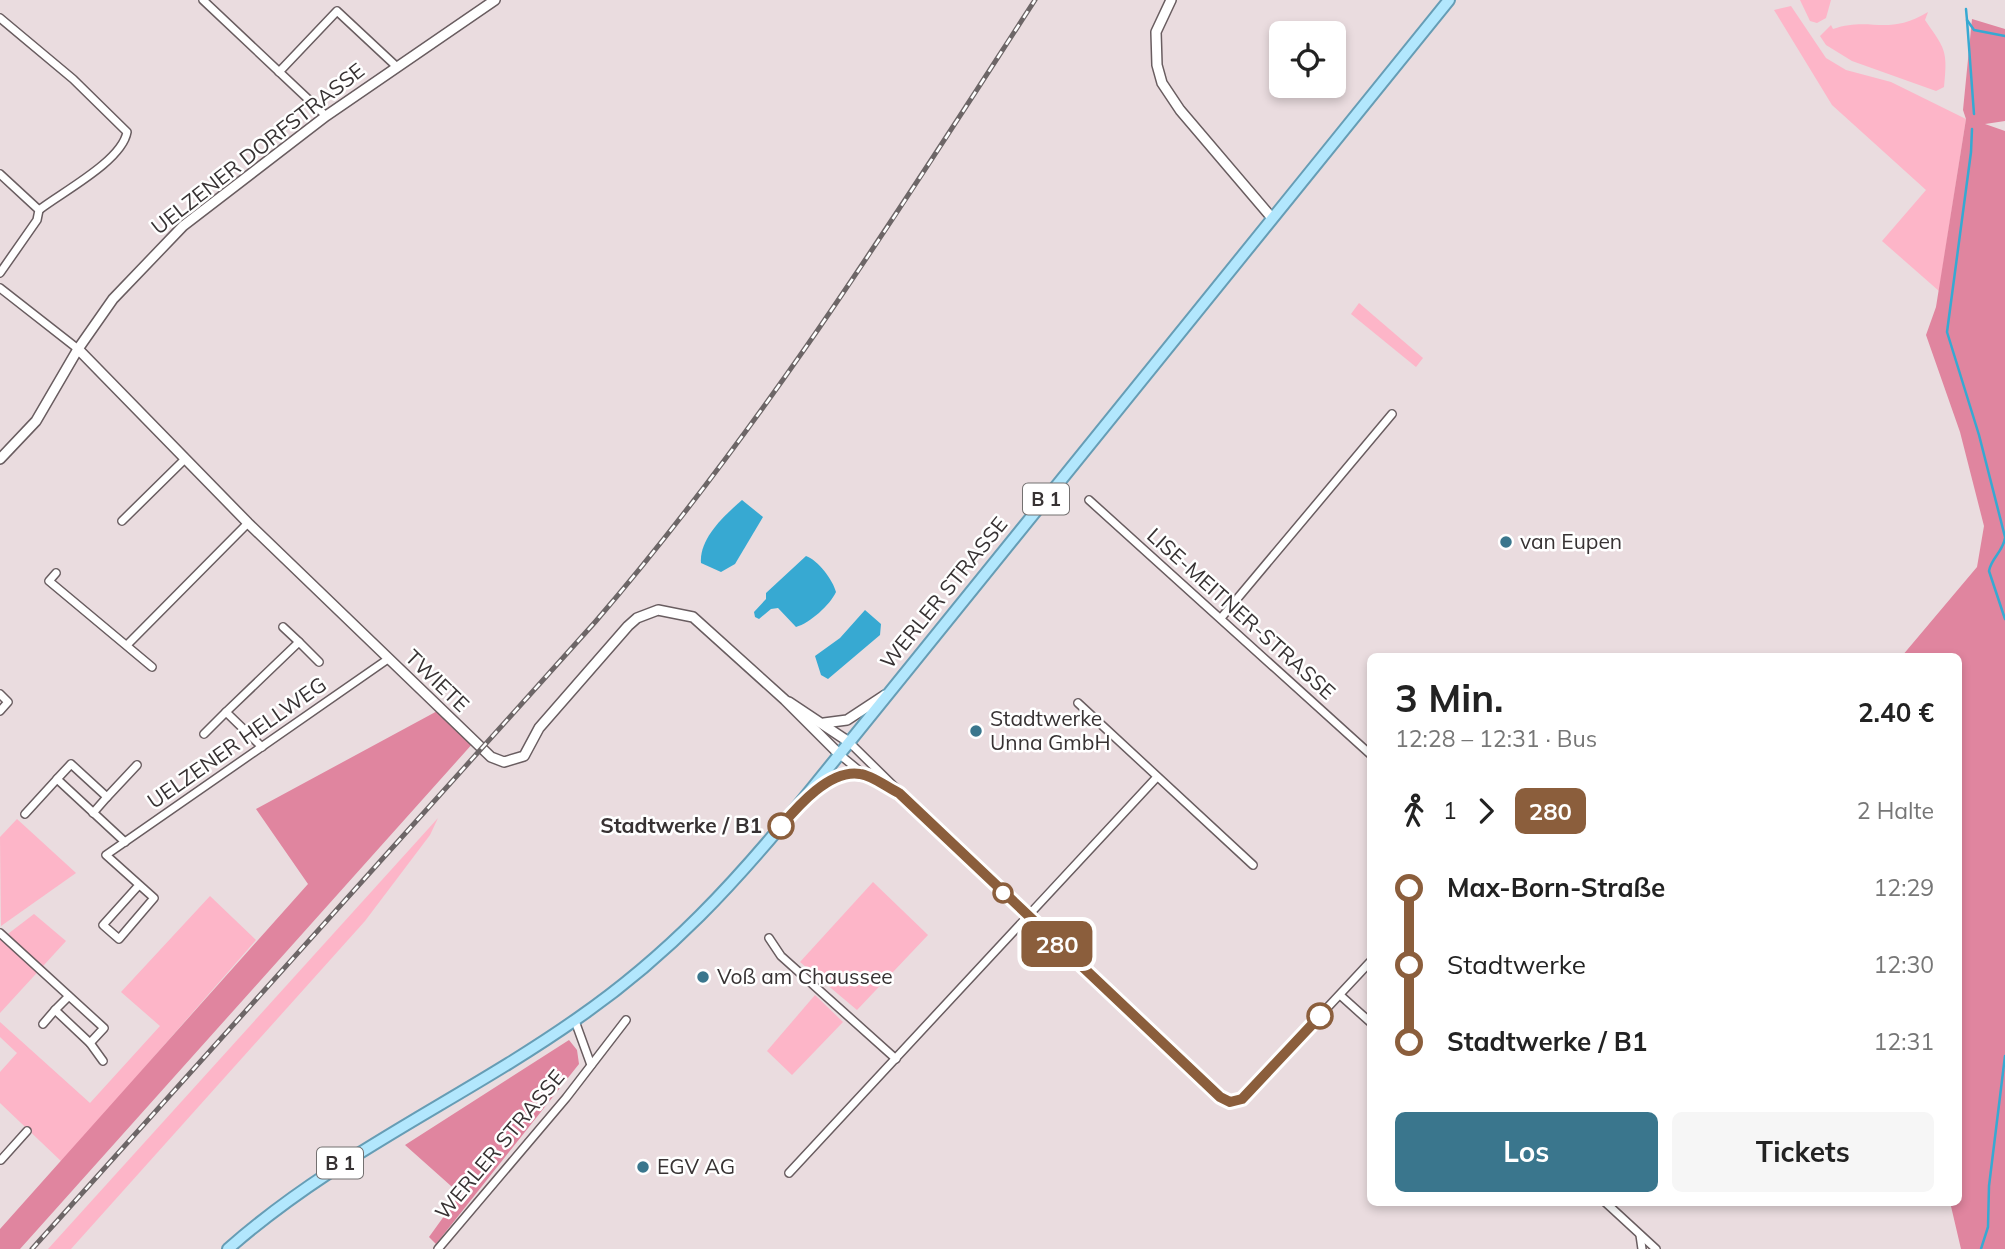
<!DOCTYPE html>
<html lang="de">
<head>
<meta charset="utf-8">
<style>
	:root { --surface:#fff; --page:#f6f6f6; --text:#222; --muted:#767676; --accent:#3a768d }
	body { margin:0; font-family:Mulish,sans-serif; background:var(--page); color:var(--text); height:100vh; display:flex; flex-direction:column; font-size:26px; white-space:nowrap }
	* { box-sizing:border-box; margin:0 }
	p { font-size:23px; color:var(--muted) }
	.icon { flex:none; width:38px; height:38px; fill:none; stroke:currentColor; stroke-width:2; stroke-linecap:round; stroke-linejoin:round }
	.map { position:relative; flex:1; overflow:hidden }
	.details { position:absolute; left:1367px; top:653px; width:595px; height:553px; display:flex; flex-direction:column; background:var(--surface); border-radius:10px; box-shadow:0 4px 10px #0003 }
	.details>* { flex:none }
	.badge { padding:0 14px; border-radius:10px; font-size:24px; line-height:46px }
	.buttons { position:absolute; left:1269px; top:21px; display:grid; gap:14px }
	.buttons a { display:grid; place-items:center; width:77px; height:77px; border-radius:10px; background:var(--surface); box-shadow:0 4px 10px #0003; font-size:35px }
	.map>.badge { position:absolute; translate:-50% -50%; box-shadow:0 0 0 4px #fff }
	.legs { display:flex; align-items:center; gap:10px; height:77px; padding:0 28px; font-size:23px }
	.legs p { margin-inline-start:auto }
	.summary { display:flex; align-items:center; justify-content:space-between; height:119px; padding:0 28px }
	h1 { font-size:38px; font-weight:700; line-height:52px }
	.button { display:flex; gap:14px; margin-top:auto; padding:14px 28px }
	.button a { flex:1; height:80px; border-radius:10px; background:var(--accent); color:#fff; font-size:28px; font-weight:700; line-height:80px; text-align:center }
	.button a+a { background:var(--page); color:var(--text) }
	ul { padding:0 28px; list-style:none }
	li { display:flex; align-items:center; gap:24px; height:77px; font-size:26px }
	li i { display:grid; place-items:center; width:10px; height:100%; margin:0 9px; background:currentColor }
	li i::after { content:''; width:18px; height:18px; margin:-9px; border:5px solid; border-radius:50%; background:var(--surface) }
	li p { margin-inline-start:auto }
	li:first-child i { background:linear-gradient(#0000 50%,currentColor 0) }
	li:last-child i { background:linear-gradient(currentColor 50%,#0000 0) }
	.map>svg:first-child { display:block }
	.green { fill:#fdb5c8 }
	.forest { fill:#e0859f }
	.water { fill:#37a9d2 }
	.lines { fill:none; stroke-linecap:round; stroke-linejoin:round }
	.stream { stroke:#37a9d2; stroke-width:2.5 }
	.minor-casing { stroke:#695d60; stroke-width:10 }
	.tertiary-casing { stroke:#695d60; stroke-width:12 }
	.primary-casing { stroke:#669db5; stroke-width:14 }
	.minor { stroke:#fff; stroke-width:7 }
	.tertiary { stroke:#fff; stroke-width:9 }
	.primary { stroke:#b2e7fd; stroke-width:10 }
	.rail-casing { stroke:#6d6667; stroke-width:5 }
	.rail { stroke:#fff; stroke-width:2.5; stroke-dasharray:8; stroke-linecap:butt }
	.line-1-casing { stroke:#fff; stroke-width:16 }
	.line-1 { stroke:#8b5e3c; stroke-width:10 }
	.poi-dot { fill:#3a768d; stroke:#fff; stroke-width:2.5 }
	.stop-1-dot { fill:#fff; stroke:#8b5e3c; stroke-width:3.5 }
	.labels { text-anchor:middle; stroke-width:5; stroke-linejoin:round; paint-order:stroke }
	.shield { fill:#fff; stroke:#737070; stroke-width:2 }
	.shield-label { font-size:19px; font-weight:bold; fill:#373233 }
	.street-label { font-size:21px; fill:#373233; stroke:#fff }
	.poi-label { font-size:21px; fill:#373233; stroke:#fff; text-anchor:start }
	.stop-label { font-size:21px; font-weight:bold; fill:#373233; stroke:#fff; text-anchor:end }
</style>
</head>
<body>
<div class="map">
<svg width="2005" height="1249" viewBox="0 0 2005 1249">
	<rect width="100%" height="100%" fill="#eadcdf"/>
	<g class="green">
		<polygon points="1800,0 1831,0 1826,18 1817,23 1810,21"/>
		<polygon points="1791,6 1826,58 1846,70 1891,82 1966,119 1939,291 1882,241 1926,190 1832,105 1774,10"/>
		<path d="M1928,12L1925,20C1945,49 1948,50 1944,87L1936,91L1852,61L1826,45L1820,36L1831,25L1833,29C1872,16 1886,37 1928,12Z"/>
		<polygon points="1359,303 1423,358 1416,367 1351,314"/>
		<polygon points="438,818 430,835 365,921 71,1249 48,1249"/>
		<polygon points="17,819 76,873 1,926 0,837"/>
		<polygon points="873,882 928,935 857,1010 800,962"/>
		<polygon points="210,896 256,940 62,1162 0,1103 0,1072 17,1053 0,1037 0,1022 90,1103 160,1026 121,992"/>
		<polygon points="34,914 66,941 0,1013 0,940"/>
		<polygon points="815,995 843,1022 792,1075 767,1051"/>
	</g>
	<g class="forest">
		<polygon points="1972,19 2005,29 2005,121 1985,124 2005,131 2005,1249 1961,1249 1950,1202 1958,1202 1958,656 1902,656 1977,567 1984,526 1960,432 1926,335 1936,307 1966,119 1963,110"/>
		<polygon points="441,709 474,742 20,1249 0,1249 0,1229 308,884 256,809"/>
		<polygon points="569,1040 577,1050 579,1064 436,1244 429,1237 460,1194 405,1145"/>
	</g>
	<g class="water">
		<path d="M742,500L763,517L735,564L721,572L701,563C699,538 725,515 742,500Z"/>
		<path d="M806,556C818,560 833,580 836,592C830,605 810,623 796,627L778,608L771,609L759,619L755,617L754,612L766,599V593Z"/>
		<polygon points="865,610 881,624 880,635 828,679 821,675 815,656 840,638"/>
	</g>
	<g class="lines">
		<g class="stream">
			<polyline points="1966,9 1967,20 1974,30 2005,36"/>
			<polyline points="1967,20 1974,114"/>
			<polyline points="1972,129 1971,152 1947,332 1979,435 2005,537"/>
			<path d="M2005,538C2003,552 1991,558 1989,571L2005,619"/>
			<polyline points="1981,1249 1988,1227 1989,1186 2005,1056"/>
		</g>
		<g class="minor-casing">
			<g id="minor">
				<polyline points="203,0 326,116"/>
				<path d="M0,18L73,79L127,132C122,161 62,192 39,210"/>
				<polyline points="279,72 337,11 396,66"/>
				<polyline points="0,174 39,210 37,220 0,273"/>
				<polyline points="0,288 78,349"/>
				<polyline points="1089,500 1370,754"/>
				<polyline points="122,521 185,459"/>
				<polyline points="56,573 49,581 152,667"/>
				<polyline points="1221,618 1392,414"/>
				<polyline points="283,627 299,642"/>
				<polyline points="128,644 248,523"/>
				<polyline points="0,694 8,702 0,711"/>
				<polyline points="1078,703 1253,865"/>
				<polyline points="204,734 226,712"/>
				<polyline points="849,742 974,865 1226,1101 1242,1099 1370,962"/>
				<polyline points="262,747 226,712 299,642 319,662"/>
				<polyline points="839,754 862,773 896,792"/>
				<polyline points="57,779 71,764 107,797 137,765"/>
				<polyline points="809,795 837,778 862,773"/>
				<polyline points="93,813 107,797"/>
				<polyline points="25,814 57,779 125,842"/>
				<polyline points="139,885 103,925 119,939 154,898 106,855 388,659"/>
				<polyline points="0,933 104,1028 90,1043 55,1010 69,996"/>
				<polyline points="769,938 781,956 896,1059"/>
				<polyline points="1340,995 1370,1022"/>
				<polyline points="575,1021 591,1065"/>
				<polyline points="43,1024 55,1010"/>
				<polyline points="90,1043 103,1061"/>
				<polyline points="1,1160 27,1131"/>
				<polyline points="789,1173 1157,777"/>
				<polyline points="1605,1202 1656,1249"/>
				<polyline points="1640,1235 1642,1249"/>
				<polyline points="438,1249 566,1098 626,1020"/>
			</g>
		</g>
		<g class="tertiary-casing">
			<g id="tertiary">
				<polyline points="1171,0 1156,32 1157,65 1162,83 1180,110 1272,218"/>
				<polyline points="78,349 248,523 491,757 504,762 524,756 539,728 628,626 637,618 658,610 693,617 785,700 839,754"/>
				<polyline points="0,459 36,421 78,349 113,299 183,226 326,116 495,0"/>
				<polyline points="789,702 849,742"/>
				<polyline points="824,723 847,720 885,695"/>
			</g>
		</g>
		<g class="primary-casing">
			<path id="primary" d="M228,1249C334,1155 463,1099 578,1018C669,955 736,882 805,797L1449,0"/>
		</g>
		<use href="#minor" class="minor"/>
		<use href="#tertiary" class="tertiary"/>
		<use href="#primary" class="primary"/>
		<g class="rail-casing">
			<path id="rail" d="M32,1249L596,621C762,428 897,213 1035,0"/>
		</g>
		<use href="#rail" class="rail"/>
	</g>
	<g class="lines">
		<g class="line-1-casing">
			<path id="line-1" d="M781,826C798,806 830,769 860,774C872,775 888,788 899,793L1220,1097L1230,1102L1242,1099L1320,1016"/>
		</g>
		<use href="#line-1" class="line-1"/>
	</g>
	<g class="poi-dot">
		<circle cx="1506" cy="542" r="7"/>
		<circle cx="976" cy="731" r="7"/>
		<circle cx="703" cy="977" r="7"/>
		<circle cx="643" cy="1167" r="7"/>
	</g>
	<g class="stop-1-dot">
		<circle cx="781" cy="826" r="12"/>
		<circle cx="1003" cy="893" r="9"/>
		<circle cx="1320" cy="1016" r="12"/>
	</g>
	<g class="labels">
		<g class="shield">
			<rect x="1023" y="483.5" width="46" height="31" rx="5"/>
			<rect x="317" y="1147.5" width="46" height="31" rx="5"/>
		</g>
		<g class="shield-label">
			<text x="1046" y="506">B 1</text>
			<text x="340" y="1170">B 1</text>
		</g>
		<g class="street-label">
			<text transform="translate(258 149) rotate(-38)" y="7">UELZENER DORFSTRASSE</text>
			<text transform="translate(944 593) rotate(-51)" y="7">WERLER STRASSE</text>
			<text transform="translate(1241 614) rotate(42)" y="7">LISE-MEITNER-STRASSE</text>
			<text transform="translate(437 681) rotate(44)" y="7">TWIETE</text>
			<text transform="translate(237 743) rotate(-35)" y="7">UELZENER HELLWEG</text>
			<text transform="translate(500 1145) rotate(-50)" y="7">WERLER STRASSE</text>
		</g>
		<g class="poi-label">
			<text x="1520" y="549">van Eupen</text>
			<text x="990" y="726">Stadtwerke<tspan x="990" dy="24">Unna GmbH</tspan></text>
			<text x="717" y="984">Voß am Chaussee</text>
			<text x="657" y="1174">EGV AG</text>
		</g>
		<g class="stop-label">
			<text x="762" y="833">Stadtwerke / B1</text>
		</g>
	</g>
</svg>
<div class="buttons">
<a><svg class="icon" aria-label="locate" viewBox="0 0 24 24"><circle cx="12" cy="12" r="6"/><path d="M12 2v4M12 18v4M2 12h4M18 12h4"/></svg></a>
</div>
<b class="badge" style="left:1057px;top:944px;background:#8b5e3c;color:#fff">280</b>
<section class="details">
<div class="summary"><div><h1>3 Min.</h1><p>12:28 – 12:31 · Bus</p></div><b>2.40 €</b></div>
<div class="legs"><svg class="icon" aria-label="walk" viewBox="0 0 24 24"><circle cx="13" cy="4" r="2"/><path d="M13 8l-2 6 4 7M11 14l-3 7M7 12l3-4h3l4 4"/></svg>1<svg class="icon" aria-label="forward" viewBox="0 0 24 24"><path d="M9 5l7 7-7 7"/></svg><b class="badge" style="background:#8b5e3c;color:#fff">280</b><p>2 Halte</p></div>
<ul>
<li><i style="color:#8b5e3c"></i><b>Max-Born-Straße</b><p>12:29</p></li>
<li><i style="color:#8b5e3c"></i><span>Stadtwerke</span><p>12:30</p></li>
<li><i style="color:#8b5e3c"></i><b>Stadtwerke / B1</b><p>12:31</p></li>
</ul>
<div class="button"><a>Los</a><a>Tickets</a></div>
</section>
</div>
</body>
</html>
